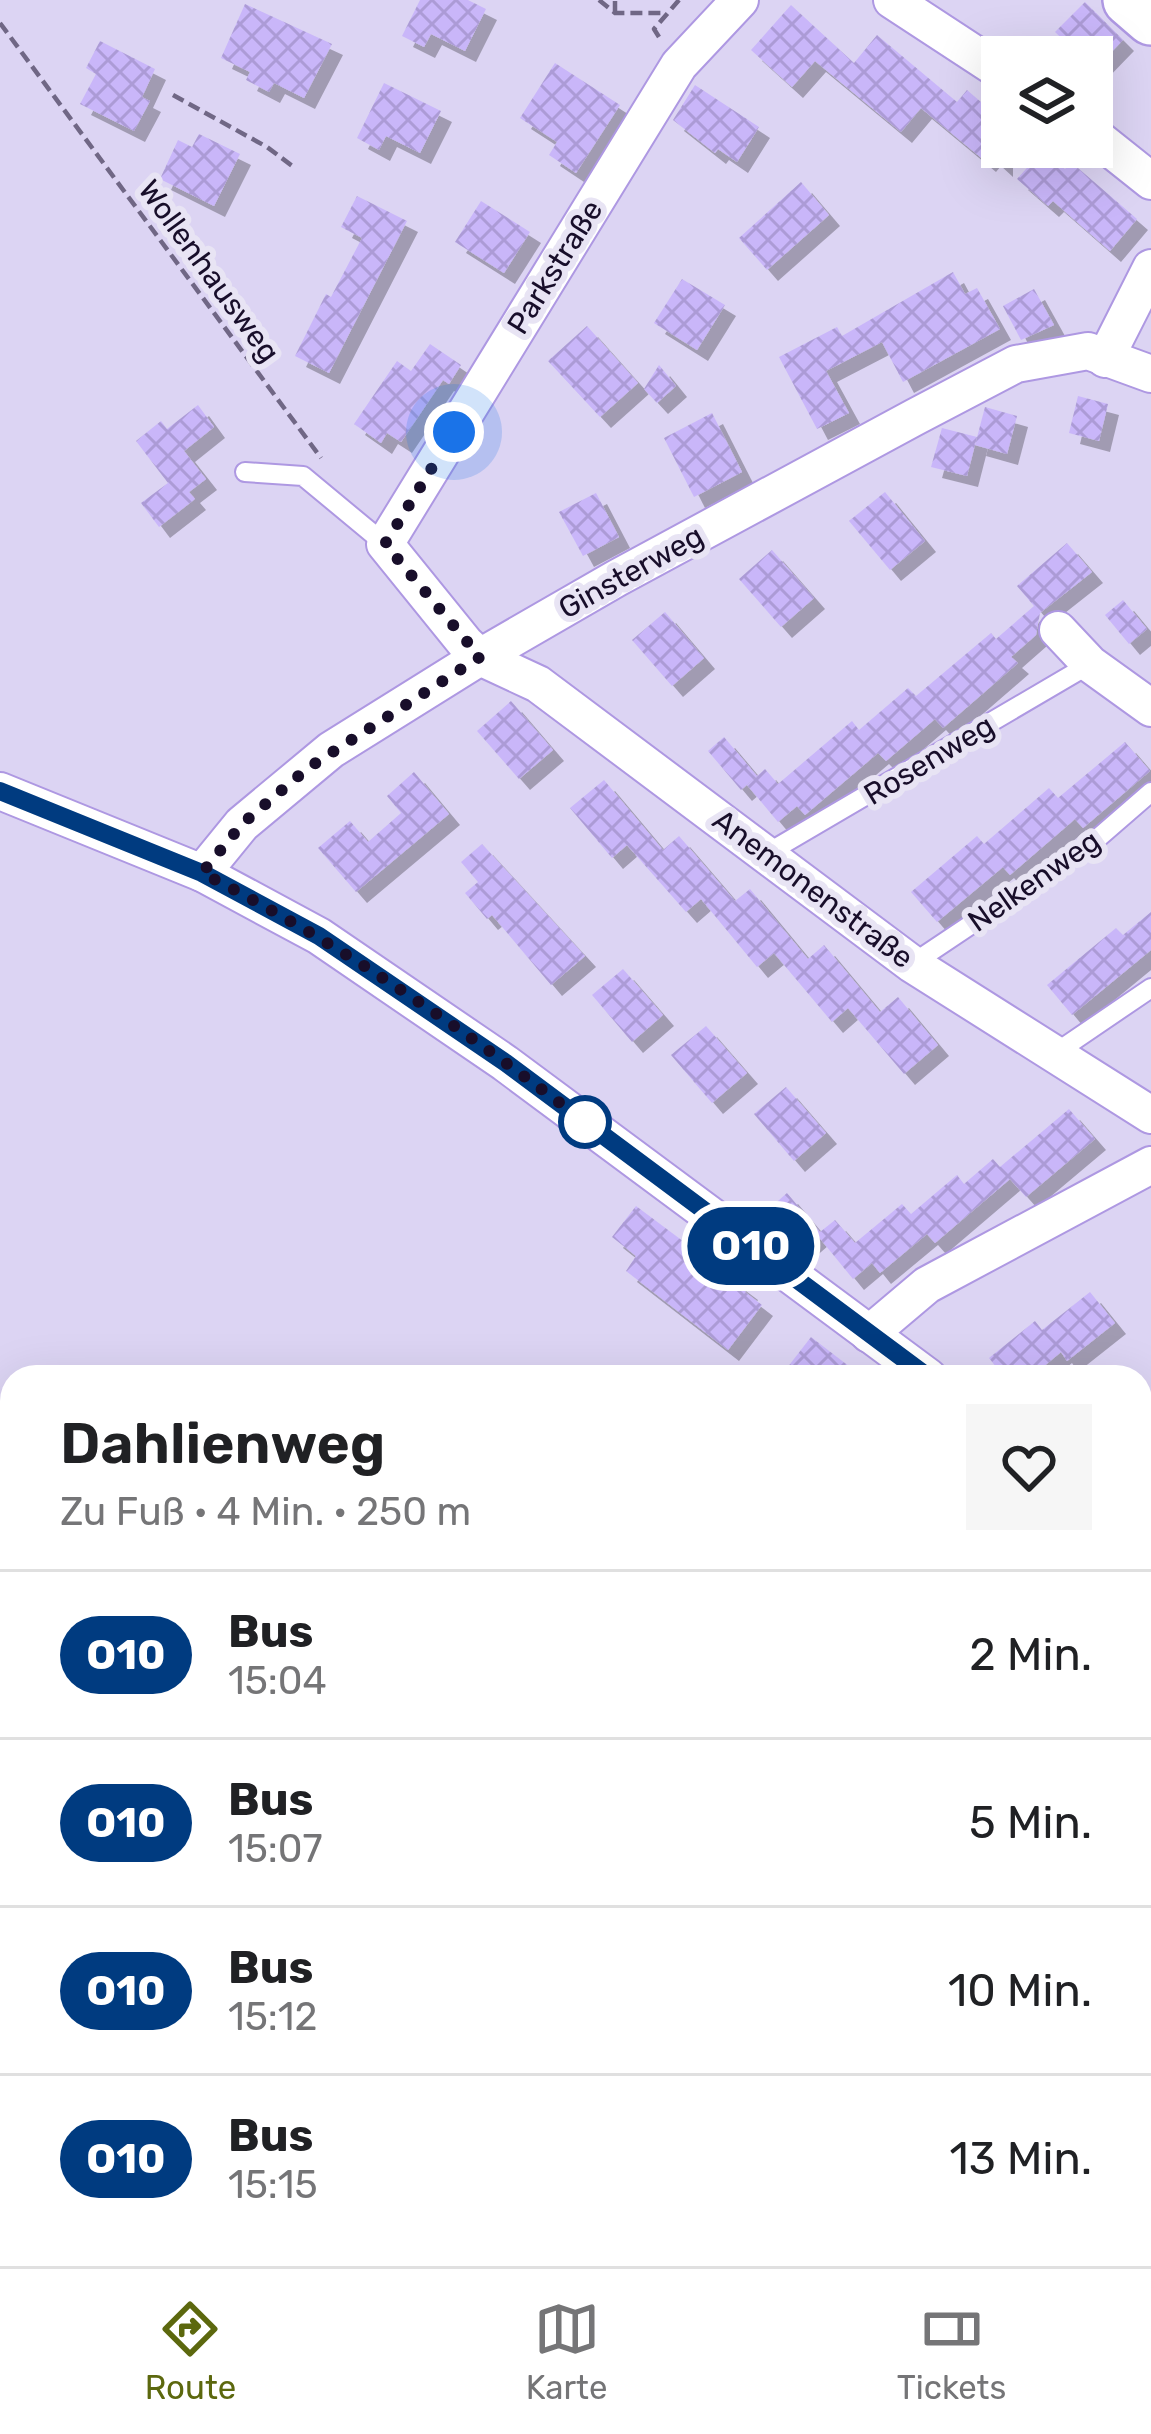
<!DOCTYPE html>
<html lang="de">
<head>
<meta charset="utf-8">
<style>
	:root { --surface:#fff; --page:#f6f6f6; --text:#202124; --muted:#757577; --line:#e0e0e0; --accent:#5c680e }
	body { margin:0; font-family:Rubik,sans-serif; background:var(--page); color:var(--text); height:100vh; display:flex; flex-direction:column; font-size:45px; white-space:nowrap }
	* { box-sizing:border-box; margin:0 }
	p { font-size:39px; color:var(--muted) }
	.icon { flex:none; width:66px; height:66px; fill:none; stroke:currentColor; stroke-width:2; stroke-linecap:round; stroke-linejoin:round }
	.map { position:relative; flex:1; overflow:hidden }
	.drawer { position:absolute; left:0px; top:1365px; width:1152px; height:903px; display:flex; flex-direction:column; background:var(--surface); border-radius:36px 36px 0 0; box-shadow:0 12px 48px #0002 }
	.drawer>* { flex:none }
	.badge { padding:0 24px; border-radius:39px; font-size:42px; line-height:78px }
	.tools { position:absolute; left:981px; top:36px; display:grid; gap:24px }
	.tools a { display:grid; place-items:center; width:132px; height:132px; border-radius:0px; background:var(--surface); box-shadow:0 12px 48px #0002; font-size:60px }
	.you { position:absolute; width:60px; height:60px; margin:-30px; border:9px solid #fff; border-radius:50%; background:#1a73e8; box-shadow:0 0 0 18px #1a73e833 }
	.map>.badge { position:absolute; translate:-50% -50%; box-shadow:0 0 0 6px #fff }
	.round { display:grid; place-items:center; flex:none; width:126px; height:126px; border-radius:0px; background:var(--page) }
	.head { display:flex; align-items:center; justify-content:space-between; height:204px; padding:0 60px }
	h1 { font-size:57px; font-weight:600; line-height:90px }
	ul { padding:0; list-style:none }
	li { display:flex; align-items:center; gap:36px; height:168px; padding:0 60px; border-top:3px solid var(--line) }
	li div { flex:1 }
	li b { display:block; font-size:45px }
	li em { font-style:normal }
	li .badge { min-width:132px; font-weight:700; text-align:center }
	.dock { display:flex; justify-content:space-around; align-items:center; height:168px; border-top:3px solid var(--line); background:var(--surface); font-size:33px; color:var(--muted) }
	.dock a { display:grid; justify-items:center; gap:6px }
	.dock .selected { color:var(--accent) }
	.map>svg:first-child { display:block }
	.grass { fill:url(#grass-tufts) }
	.building { fill:url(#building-cross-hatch); filter:url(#shadow) }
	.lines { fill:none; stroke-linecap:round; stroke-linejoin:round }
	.lane-casing { stroke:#ae98e2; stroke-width:22 }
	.street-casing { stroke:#ae98e2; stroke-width:40 }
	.secondary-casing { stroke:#ae98e2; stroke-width:56 }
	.path { stroke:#706785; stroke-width:4.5; stroke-dasharray:12 6; stroke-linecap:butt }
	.lane { stroke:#fff; stroke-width:18 }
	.street { stroke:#fff; stroke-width:36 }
	.secondary { stroke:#fff; stroke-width:51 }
	.line-casing { stroke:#fff; stroke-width:27 }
	.line { stroke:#003b80; stroke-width:18 }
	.walk { stroke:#180e2a; stroke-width:12; stroke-dasharray:0 21.6 }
	.stop-dot { fill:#fff; stroke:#003b80; stroke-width:6 }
	.labels { text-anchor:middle; stroke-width:12; stroke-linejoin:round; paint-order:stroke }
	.street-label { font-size:30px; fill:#180e2a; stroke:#e8e4f4 }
</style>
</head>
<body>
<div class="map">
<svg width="1151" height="2266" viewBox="0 0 1151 2266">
	<defs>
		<pattern id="grass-tufts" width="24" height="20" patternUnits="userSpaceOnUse" patternTransform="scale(3)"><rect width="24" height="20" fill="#f5aac3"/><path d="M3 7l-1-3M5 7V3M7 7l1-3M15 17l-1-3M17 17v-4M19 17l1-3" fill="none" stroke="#d191a8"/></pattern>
		<pattern id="building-cross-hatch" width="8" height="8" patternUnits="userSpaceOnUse" patternTransform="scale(3)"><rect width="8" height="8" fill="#c9b6f9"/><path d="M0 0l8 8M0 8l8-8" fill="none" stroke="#ac9bd6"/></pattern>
		<filter id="shadow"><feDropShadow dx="11" dy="11" stdDeviation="0" flood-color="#0004"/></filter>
	</defs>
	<rect width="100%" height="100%" fill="#dcd4f3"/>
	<polygon class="grass" points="152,2256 342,2256 343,2266 154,2266"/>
	<g class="building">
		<polygon points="420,0 468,0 486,9 465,51 431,34 424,47 402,36"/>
		<polygon points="1085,2 1123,40 1094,70 1092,57 1081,57 1055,32"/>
		<polygon points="245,4 332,44 304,98 274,83 269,92 246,80 250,72 221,58"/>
		<polygon points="791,5 854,63 877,35 957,102 967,90 1002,120 1002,166 990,155 985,161 921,108 901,132 815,61 792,87 751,50"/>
		<polygon points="100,41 155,69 142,97 150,101 134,131 80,104 96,74 86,68"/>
		<polygon points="555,63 620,105 576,173 549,155 557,142 520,118"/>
		<polygon points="384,83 441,111 420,153 386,136 379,150 357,138"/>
		<polygon points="695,85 759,127 737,162 718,149 715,153 673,120"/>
		<polygon points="199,134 240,154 214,206 160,179 178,140 192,147"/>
		<polygon points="1043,150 1065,169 1071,162 1137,219 1110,251 1053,201 1048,206 1017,179"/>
		<polygon points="801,182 829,215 767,270 739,238"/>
		<polygon points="357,196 407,221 329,373 295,356 326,294 331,297 362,238 341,227"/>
		<polygon points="481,201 530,232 504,273 455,242"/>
		<polygon points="953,272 965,294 977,288 1000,329 903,382 882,342 826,371 849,413 817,429 779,357 837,327 842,336"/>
		<polygon points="682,279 725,305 697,350 654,323"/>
		<polygon points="1034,289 1054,325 1021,340 1003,306"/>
		<polygon points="587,326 638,383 600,417 548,361"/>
		<polygon points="430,344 461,365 449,384 443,380 401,442 387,433 381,443 354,424 397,361 411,371"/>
		<polygon points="659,365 676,386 657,403 644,389"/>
		<polygon points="1078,396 1108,404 1099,441 1069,433"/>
		<polygon points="198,405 214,427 184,451 206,479 189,492 195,499 159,527 141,503 168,483 136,441 161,421 167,429"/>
		<polygon points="985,407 1017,416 1007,454 975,445"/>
		<polygon points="712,413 742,472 694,497 664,438"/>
		<polygon points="942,428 977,437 967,476 931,467"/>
		<polygon points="885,492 925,541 890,570 849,521"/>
		<polygon points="596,493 619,537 583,556 559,512"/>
		<polygon points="1067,543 1092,572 1040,613 1036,635 1011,657 1018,663 943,728 935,719 886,761 878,753 805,815 797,806 778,822 747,785 765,769 778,784 852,721 859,730 908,688 916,696 991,633 996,639 1034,606 1017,586"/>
		<polygon points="772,550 814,598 781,627 739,579"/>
		<polygon points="1123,600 1147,629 1129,644 1105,615"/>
		<polygon points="665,612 704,658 672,686 632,640"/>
		<polygon points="511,701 553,750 519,779 477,731"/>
		<polygon points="724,737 757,776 741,790 708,751"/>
		<polygon points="1125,742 1150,771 1083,828 1075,819 1010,875 1003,867 937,922 911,892 977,836 984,844 1049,788 1058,798"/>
		<polygon points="414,772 449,814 356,892 318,848 350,821 368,842 401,813 387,796"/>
		<polygon points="604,780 663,850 679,836 735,901 750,889 808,959 824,945 880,1012 898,997 938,1045 904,1074 848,1008 832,1022 774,953 757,967 701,899 686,912 627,845 612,858 570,808"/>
		<polygon points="482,844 585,956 551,985 492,915 487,919 465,893 478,882 461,862"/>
		<polygon points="1151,912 1151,950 1072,1015 1047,985 1116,928 1123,935"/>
		<polygon points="623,969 663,1015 632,1042 592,995"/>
		<polygon points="706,1026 747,1073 712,1103 671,1055"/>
		<polygon points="786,1087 826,1133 794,1161 754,1114"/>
		<polygon points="1069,1109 1095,1139 1026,1197 1010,1179 935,1243 927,1234 880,1273 872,1263 853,1279 817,1235 803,1247 770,1208 787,1193 820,1232 835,1220 855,1243 902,1204 911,1214 957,1175 964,1184 993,1159 1000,1167"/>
		<polygon points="636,1206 747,1289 745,1292 762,1305 728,1350 626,1271 636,1256 612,1237"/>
		<polygon points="1090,1292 1115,1323 1067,1361 1061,1352 1031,1377 1004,1377 989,1358 1035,1321 1042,1330"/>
		<polygon points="811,1337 863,1377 780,1377"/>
	</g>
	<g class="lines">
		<g class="lane-casing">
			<g id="lane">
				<polyline points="245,472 303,476 385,544"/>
				<polyline points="766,854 1090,664"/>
				<polyline points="912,964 1090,845 1151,792"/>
				<polyline points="1054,1054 1151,988"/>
			</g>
		</g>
		<g class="street-casing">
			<g id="street">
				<polyline points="740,0 679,65 385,544 466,644 480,657 538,684 912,964 1151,1115"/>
				<polyline points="892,0 1002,72"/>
				<polyline points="1092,134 1151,181"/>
				<polyline points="1105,359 1151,268"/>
				<polyline points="1058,630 1090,664 1151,708"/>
				<polyline points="0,791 202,873 319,936 505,1063 928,1377"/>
				<polyline points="202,873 242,824 331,750 480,657 617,578 915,417 1016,364 1088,351 1151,374"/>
				<polyline points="869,1334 927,1285 1151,1165"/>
				<polyline points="1140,1532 1151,1540"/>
				<polyline points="1140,1617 1151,1597"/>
			</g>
		</g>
		<g class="secondary-casing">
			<polyline id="secondary" points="1129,0 1151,19"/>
		</g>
		<g class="path">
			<polyline points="599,0 615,13 666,13"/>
			<polyline points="615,13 615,0"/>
			<polyline points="0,23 321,458"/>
			<polyline points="659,37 654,29 679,0"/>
			<polyline points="173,95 267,147 295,168"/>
			<polyline points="0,2120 12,2117"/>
			<polyline points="476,2256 491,2266"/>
			<polyline points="807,2266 812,2256"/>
		</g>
		<use href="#lane" class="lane"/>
		<use href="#street" class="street"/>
		<use href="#secondary" class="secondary"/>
	</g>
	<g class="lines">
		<g class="line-casing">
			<polyline id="line" points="0,791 202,873 319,936 506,1063 928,1377"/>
		</g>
		<use href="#line" class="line"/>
		<path class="walk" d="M454,432L385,544L480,657L308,768L242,824L202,873C338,942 466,1031 585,1122"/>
	</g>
	<circle class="stop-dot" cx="585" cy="1122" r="24"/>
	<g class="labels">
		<g class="street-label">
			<text transform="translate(555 267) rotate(-58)" y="10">Parkstraße</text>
			<text transform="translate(209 271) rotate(54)" y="10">Wollenhausweg</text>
			<text transform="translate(631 572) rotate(-29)" y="10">Ginsterweg</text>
			<text transform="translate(929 760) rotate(-31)" y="10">Rosenweg</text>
			<text transform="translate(1034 881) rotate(-35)" y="10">Nelkenweg</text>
			<text transform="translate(813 889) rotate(37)" y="10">Anemonenstraße</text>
		</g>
	</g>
</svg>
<div class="tools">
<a><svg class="icon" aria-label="layers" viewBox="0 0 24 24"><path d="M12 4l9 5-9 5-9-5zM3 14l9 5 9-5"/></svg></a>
</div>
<div class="you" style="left:454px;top:432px"></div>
<b class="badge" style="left:751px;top:1246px;background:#003b80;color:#fff">O10</b>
<section class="drawer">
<div class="head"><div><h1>Dahlienweg</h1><p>Zu Fuß · 4 Min. · 250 m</p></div><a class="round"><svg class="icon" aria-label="heart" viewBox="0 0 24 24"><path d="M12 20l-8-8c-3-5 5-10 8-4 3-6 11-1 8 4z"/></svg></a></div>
<ul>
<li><span class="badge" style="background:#003b80;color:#fff">O10</span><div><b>Bus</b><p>15:04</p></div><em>2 Min.</em></li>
<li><span class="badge" style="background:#003b80;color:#fff">O10</span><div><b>Bus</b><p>15:07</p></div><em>5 Min.</em></li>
<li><span class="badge" style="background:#003b80;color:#fff">O10</span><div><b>Bus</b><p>15:12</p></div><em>10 Min.</em></li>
<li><span class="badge" style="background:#003b80;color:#fff">O10</span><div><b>Bus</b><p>15:15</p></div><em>13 Min.</em></li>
</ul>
</section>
</div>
<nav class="dock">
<a class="selected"><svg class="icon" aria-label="directions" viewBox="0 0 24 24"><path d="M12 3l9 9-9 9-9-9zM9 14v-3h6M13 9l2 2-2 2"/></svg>Route</a>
<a><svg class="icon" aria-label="map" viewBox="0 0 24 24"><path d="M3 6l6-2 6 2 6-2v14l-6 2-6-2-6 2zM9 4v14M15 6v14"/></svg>Karte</a>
<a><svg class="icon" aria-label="tickets" viewBox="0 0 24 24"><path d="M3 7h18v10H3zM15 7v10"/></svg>Tickets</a>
</nav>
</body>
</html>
